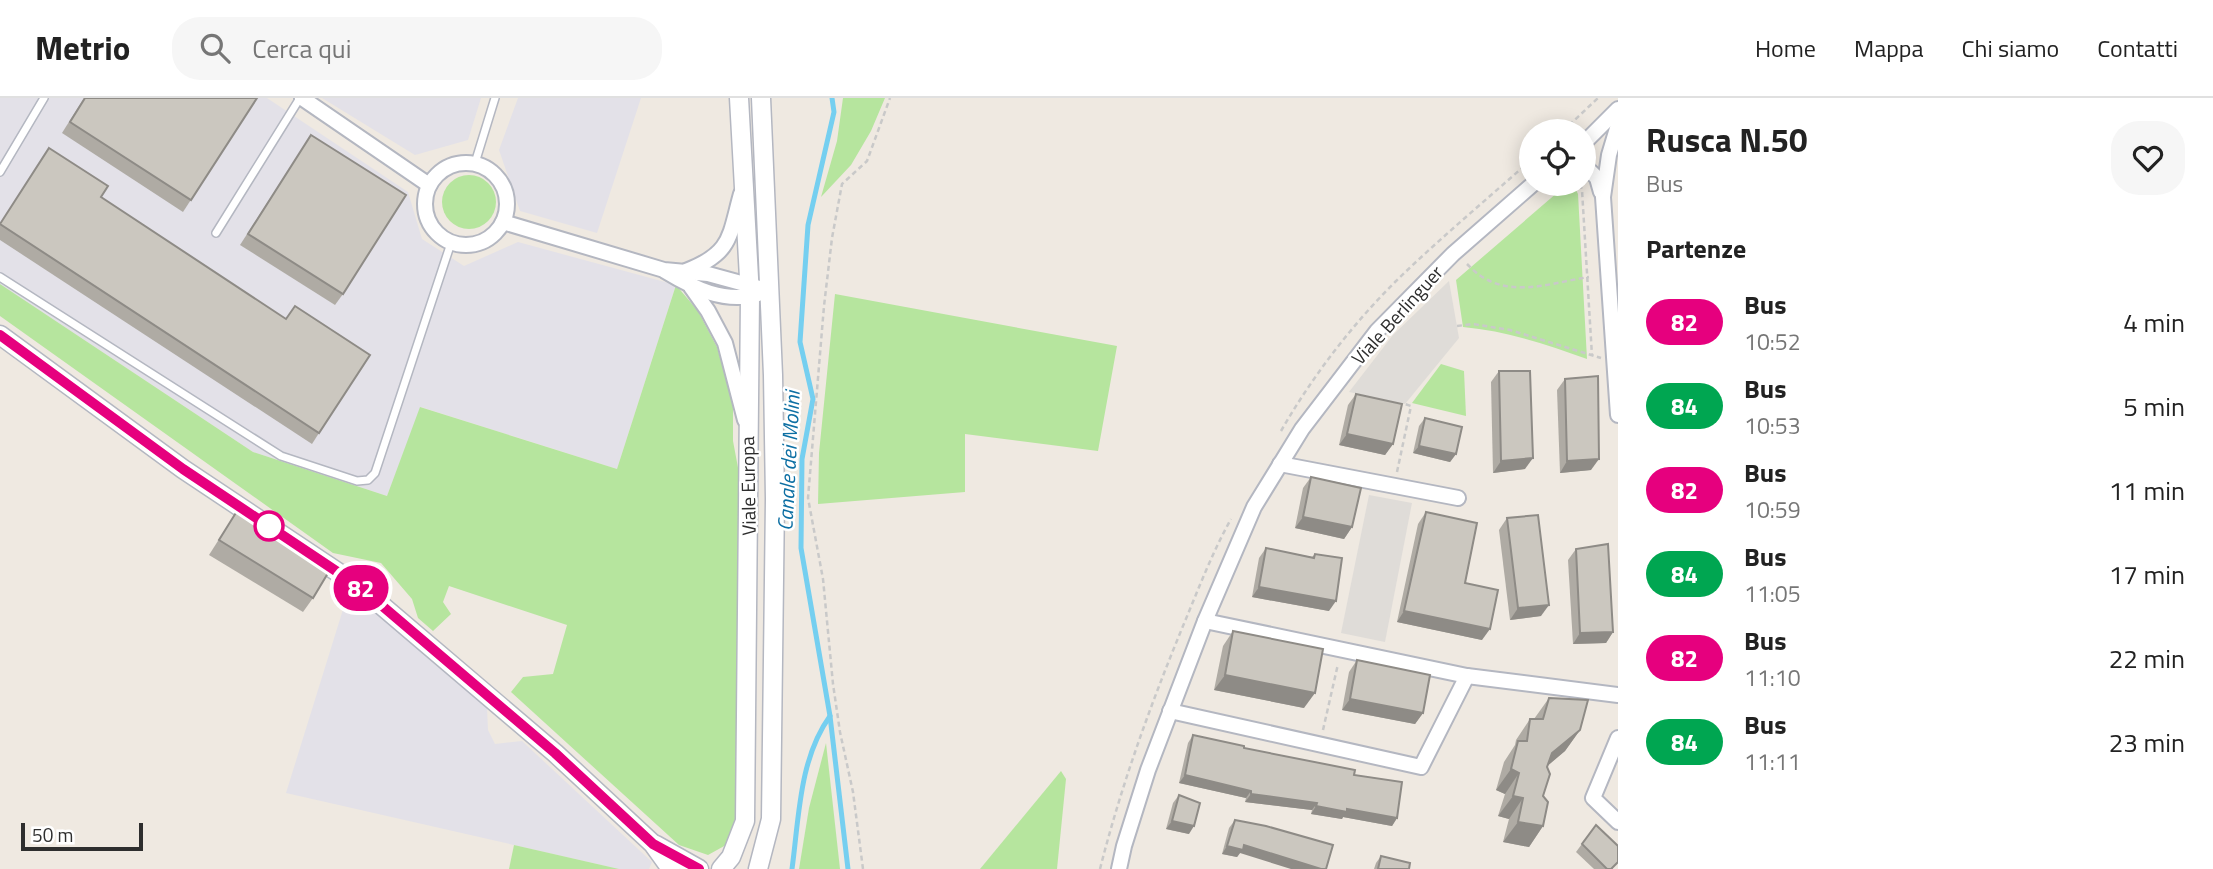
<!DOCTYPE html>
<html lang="it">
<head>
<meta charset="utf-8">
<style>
	:root { --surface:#fff; --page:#f6f6f6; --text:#222; --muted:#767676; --line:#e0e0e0 }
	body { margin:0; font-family:"Titillium Web",sans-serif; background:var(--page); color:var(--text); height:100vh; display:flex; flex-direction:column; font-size:26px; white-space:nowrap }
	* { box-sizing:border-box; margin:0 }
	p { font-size:23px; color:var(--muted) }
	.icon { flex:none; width:38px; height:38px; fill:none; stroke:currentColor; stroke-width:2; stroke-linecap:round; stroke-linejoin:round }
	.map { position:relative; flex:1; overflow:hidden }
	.side { display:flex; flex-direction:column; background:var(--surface); width:595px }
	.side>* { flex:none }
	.badge { padding:0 14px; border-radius:23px; font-size:24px; line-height:46px }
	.fabs { position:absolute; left:1519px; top:21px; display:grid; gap:14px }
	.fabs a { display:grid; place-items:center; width:77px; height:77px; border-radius:50%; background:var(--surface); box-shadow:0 4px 18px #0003; font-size:35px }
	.scale { position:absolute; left:21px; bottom:18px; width:122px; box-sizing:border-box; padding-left:7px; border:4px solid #2e2e2e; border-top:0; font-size:19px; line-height:24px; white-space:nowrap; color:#2e2e2e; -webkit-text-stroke:5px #fff; paint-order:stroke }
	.map>.badge { position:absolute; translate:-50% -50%; box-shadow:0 0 0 4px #fff }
	h2 { padding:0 28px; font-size:26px; line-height:63px }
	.round { display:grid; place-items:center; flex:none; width:74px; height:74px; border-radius:28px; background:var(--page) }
	.summary { display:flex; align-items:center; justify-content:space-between; height:119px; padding:0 28px }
	h1 { font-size:33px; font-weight:700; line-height:52px }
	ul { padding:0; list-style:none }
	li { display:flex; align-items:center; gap:21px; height:84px; padding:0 28px }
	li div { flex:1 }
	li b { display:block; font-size:26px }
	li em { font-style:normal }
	li .badge { min-width:77px; font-weight:700; text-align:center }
	header { display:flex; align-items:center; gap:42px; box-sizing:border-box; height:98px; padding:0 35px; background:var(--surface); border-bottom:2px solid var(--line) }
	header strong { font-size:33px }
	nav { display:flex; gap:38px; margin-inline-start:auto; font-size:24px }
	.search { width:490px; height:63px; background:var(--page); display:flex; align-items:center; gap:18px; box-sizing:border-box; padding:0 24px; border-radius:28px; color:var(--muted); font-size:26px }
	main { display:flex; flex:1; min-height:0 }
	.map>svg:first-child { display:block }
	.industrial { fill:#e3e1e8 }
	.green { fill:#b6e59e }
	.plaza { fill:#dfdcd8 }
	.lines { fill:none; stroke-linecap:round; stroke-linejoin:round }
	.stream { stroke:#75cff0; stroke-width:5 }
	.service-casing { stroke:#b4b7c1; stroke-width:10 }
	.minor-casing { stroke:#b4b7c1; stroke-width:18 }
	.tertiary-casing { stroke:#b4b7c1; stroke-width:21 }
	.path { stroke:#c9c9c9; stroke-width:2.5; stroke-dasharray:5 3.5; stroke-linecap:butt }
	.service { stroke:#fff; stroke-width:7 }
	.minor { stroke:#fff; stroke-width:14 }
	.tertiary { stroke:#fff; stroke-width:18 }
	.wall { fill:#afaba4 }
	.shaded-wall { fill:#8e8b86 }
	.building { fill:#cbc7bf; stroke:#8e8b86; stroke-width:2 }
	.line-casing { stroke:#fff; stroke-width:16 }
	.line { stroke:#e6007e; stroke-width:10 }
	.stop-dot { fill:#fff; stroke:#e6007e; stroke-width:3.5 }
	.labels { text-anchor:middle; stroke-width:5; stroke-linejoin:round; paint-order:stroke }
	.street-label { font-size:19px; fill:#2e2e2e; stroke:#fff }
	.water-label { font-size:21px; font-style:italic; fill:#0d6fa3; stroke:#fff }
</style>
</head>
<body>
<header>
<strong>Metrio</strong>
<div class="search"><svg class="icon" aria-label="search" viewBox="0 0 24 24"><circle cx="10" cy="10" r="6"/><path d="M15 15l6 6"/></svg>Cerca qui</div>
<nav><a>Home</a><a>Mappa</a><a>Chi siamo</a><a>Contatti</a></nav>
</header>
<main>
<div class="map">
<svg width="1618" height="771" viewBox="0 0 1618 771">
	<rect width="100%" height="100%" fill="#efe9e1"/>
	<g class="industrial">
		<polygon points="0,0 267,0 408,94 422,141 464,168 518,144 676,187 617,371 421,309 387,398 253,354 0,186"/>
		<polygon points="322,0 481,0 468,42 415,57"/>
		<polygon points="518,0 641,0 597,135 520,113 499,52"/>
		<polygon points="350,489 487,610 488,632 495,646 522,643 652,764 649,771 619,771 286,695"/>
	</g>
	<g class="green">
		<polygon points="843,0 885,0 871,33 851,67 821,99 837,43"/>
		<circle cx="469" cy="104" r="27"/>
		<path d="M1565,88L1575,90L1578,96L1587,261C1546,246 1506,233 1463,229L1456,182Z"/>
		<polygon points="0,186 253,354 387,398 420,309 617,371 676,187 698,213 717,249 733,304 733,343 742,391 739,722 726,747 708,757 679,747 511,594 523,579 553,576 567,527 449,488 443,504 451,516 433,533 418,520 412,501 381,465 333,455 0,218"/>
		<polygon points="835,196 1117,248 1098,353 965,336 965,394 818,406 819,355"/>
		<polygon points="1441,266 1464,273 1466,318 1412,305"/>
		<polygon points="826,645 840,771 799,771 809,710"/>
		<polygon points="1061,673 1066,681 1057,771 980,771"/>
		<polygon points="514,747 619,771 509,771"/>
	</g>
	<g class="plaza">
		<polygon points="1449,183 1459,240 1405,306 1349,294 1393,237"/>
		<polygon points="1369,397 1412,405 1385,544 1341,535"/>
	</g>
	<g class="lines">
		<g class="stream">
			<polyline points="832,0 834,14 808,127 800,244 813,301 802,361 801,450 830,618 848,771"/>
			<path d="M792,771C799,720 799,661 830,618"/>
		</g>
		<g class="service-casing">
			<g id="service">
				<polyline points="475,65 495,0"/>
				<polyline points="0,74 44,0"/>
				<polyline points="216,135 300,0"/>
				<polyline points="0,179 281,358 357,383 368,382 375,375 451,145"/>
			</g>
		</g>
		<g class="minor-casing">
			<g id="minor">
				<polyline points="302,0 429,87"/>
				<polyline points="1618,27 1609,57 1603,99 1618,317"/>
				<polyline points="1584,45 1618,11"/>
				<circle cx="466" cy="106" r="41"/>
				<polyline points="1584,67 1597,80 1601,94"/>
				<polyline points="503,124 664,172 708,176 770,193"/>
				<path d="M665,173C693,190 725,206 758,196"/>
				<path d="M686,173C732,155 729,139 741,96"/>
				<polyline points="691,189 708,213 725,245 745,322"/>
				<polyline points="1280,366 1458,400"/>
				<polyline points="1205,523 1467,578 1618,597"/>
				<polyline points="1170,613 1421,669 1467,578"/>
				<polyline points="1618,640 1593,700 1618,724"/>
				<polyline points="1119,771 1124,748 1148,672 1205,523 1254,409 1302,331 1377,233 1453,156 1533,86"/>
			</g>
		</g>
		<g class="tertiary-casing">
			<g id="tertiary">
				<polyline points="0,237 183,371 360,489 555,655 653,746 671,771"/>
				<polyline points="656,747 699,771"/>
				<polyline points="721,771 731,759 745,723 750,198 739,0"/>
				<polyline points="758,771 771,721 775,401 773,277 761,0"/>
			</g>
		</g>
		<g class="path">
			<polyline points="1563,33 1598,0"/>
			<polyline points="1580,86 1582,92 1592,258"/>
			<polyline points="1547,93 1554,86"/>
			<path d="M1467,166C1472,171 1478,177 1484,180C1516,199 1555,184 1589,179"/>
			<polyline points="1457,228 1473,226 1510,232 1601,260"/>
			<path d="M1281,333C1312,279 1351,228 1395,184C1438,142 1486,102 1531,62"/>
			<polyline points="1397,374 1411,308 1405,306"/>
			<polyline points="1323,632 1338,566"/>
			<polyline points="863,771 853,694 840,634 833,586 823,481 808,400 824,208 832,140 842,86 867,63 890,0"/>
			<path d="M1100,771C1121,688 1150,608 1183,528C1198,492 1212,455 1231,421"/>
		</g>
		<use href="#service" class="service"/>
		<use href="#minor" class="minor"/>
		<use href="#tertiary" class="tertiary"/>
	</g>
	<g class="wall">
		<polygon points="84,0 257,0 183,114 62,35"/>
		<polygon points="311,37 343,196 335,207 240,147"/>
		<polygon points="101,99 286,221 319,335 312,346 0,142 0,125"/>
		<polygon points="1499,273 1525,371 1493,375 1491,284"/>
		<polygon points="1565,281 1591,372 1560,375 1557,292"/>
		<polygon points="1356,296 1393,346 1385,357 1339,347 1348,307"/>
		<polygon points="1425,320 1456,356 1450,364 1413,355 1419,328"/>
		<polygon points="1311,379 1352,429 1344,441 1295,430 1303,390"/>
		<polygon points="237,413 313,500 303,514 209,457"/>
		<polygon points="1426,414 1465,485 1482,542 1397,524 1418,426"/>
		<polygon points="1507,420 1541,518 1510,522 1499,432"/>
		<polygon points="1266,450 1312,459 1315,456 1329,513 1252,499 1259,460"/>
		<polygon points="1576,451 1613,534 1606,545 1573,546 1568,462"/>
		<polygon points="1233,533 1304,610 1214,592 1223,548"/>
		<polygon points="1357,562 1423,615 1415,626 1342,612 1349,574"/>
		<polygon points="1549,600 1580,632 1565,653 1548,667 1543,698 1543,728 1529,749 1503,744 1509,721 1498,718 1505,696 1496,692 1504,664 1515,647 1516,642 1530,621 1534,621"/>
		<polygon points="1193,637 1354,677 1397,720 1392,728 1343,719 1342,721 1311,716 1312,712 1245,704 1246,700 1179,685 1188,645"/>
		<polygon points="1179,697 1189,736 1166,731 1173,705"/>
		<polygon points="1235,722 1240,755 1237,759 1222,756 1229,730"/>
		<polygon points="1596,727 1613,771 1594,771 1576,754"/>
		<polygon points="1381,758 1409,771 1374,771 1376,765"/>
	</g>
	<g class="shaded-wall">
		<polygon points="1347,336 1393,346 1385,357 1339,347"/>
		<polygon points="1419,348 1456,356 1450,364 1413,355"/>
		<polygon points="1533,360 1525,371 1493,375 1501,363"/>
		<polygon points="1599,361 1591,372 1560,375 1567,363"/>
		<polygon points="1303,419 1352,429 1344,441 1295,430"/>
		<polygon points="1259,489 1336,503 1329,513 1252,499"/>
		<polygon points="1549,507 1541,518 1510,522 1518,510"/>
		<polygon points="1404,513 1490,531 1482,542 1397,524"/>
		<polygon points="1613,534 1606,545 1573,546 1580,535"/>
		<polygon points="1225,577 1315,595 1304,610 1214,592"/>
		<polygon points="1350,601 1423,615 1415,626 1342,612"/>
		<polygon points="1580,632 1565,653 1538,676 1552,655"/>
		<polygon points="1511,671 1519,675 1505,696 1496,692"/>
		<polygon points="1185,677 1251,693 1246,700 1179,685"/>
		<polygon points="1251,696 1317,705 1312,712 1245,704"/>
		<polygon points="1513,698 1523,700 1509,721 1498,718"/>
		<polygon points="1316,708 1347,711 1397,720 1392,728 1343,719 1342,721 1311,716"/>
		<polygon points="1172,723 1194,728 1189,736 1166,731"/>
		<polygon points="1518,724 1543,728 1529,749 1503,744"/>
		<polygon points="1244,747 1321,771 1291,771 1240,755 1237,759 1222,756 1227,748"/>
	</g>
	<g class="building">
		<polygon points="85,0 257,0 191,102 70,24"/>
		<polygon points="311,37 406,97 343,196 248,136"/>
		<polygon points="49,50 108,88 101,99 286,221 295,208 370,257 319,335 0,126"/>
		<polygon points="1499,273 1530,273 1533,360 1501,363"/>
		<polygon points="1598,278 1599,361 1567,363 1565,281"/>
		<polygon points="1356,296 1402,306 1393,346 1347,336"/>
		<polygon points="1425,320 1462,329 1456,356 1419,348"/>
		<polygon points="1311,379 1361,390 1352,429 1303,419"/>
		<polygon points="237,413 331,470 313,500 219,442"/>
		<polygon points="1426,414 1477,425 1465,485 1498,492 1490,531 1404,513"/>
		<polygon points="1538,417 1549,507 1518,510 1507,420"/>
		<polygon points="1608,446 1613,534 1580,535 1576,451"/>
		<polygon points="1266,450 1314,460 1315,456 1342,460 1336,503 1259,489"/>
		<polygon points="1233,533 1323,551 1315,595 1225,577"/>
		<polygon points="1357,562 1430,577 1423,615 1350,601"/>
		<polygon points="1549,600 1588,602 1580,632 1552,655 1547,669 1550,676 1543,698 1548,704 1543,728 1518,724 1523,700 1513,698 1519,675 1511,671 1518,643 1527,643 1530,621 1543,621"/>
		<polygon points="1193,637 1244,648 1244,650 1355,672 1354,677 1402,684 1397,720 1347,711 1347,714 1316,708 1317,705 1251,696 1251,693 1185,677"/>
		<polygon points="1179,697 1200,705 1194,728 1172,723"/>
		<polygon points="1235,722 1266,728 1333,747 1326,771 1321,771 1244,747 1243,752 1227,748"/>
		<polygon points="1596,727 1618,748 1618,764 1611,771 1607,771 1582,746"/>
		<polygon points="1381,758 1410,765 1409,771 1378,771"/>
	</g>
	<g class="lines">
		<g class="line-casing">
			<polyline id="line" points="0,237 183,371 360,489 555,655 653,746 699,771"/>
		</g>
		<use href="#line" class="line"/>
	</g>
	<circle class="stop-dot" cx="269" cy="428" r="14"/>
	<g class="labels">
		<g class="street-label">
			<text transform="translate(1397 217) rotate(-48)" y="7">Viale Berlinguer</text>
			<text transform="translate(748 388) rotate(-91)" y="7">Viale Europa</text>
		</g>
		<g class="water-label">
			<text transform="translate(789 363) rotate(-87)" y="7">Canale dei Molini</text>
		</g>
	</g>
</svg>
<div class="fabs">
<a><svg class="icon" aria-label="locate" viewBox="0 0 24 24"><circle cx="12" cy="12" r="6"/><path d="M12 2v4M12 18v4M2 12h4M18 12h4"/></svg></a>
</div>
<div class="scale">50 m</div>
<b class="badge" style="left:361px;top:490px;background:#e6007e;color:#fff">82</b>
</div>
<section class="side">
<div class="summary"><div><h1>Rusca N.50</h1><p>Bus</p></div><a class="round"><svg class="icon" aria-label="heart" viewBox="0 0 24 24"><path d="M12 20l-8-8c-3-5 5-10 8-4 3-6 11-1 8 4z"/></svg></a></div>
<h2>Partenze</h2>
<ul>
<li><span class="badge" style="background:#e6007e;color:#fff">82</span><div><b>Bus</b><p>10:52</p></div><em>4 min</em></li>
<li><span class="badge" style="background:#00a651;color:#fff">84</span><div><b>Bus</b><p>10:53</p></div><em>5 min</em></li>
<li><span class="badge" style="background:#e6007e;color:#fff">82</span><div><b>Bus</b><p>10:59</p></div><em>11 min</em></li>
<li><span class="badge" style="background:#00a651;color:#fff">84</span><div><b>Bus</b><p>11:05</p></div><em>17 min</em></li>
<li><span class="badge" style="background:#e6007e;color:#fff">82</span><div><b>Bus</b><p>11:10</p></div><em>22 min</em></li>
<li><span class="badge" style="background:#00a651;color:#fff">84</span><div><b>Bus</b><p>11:11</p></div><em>23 min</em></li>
</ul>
</section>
</main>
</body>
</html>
